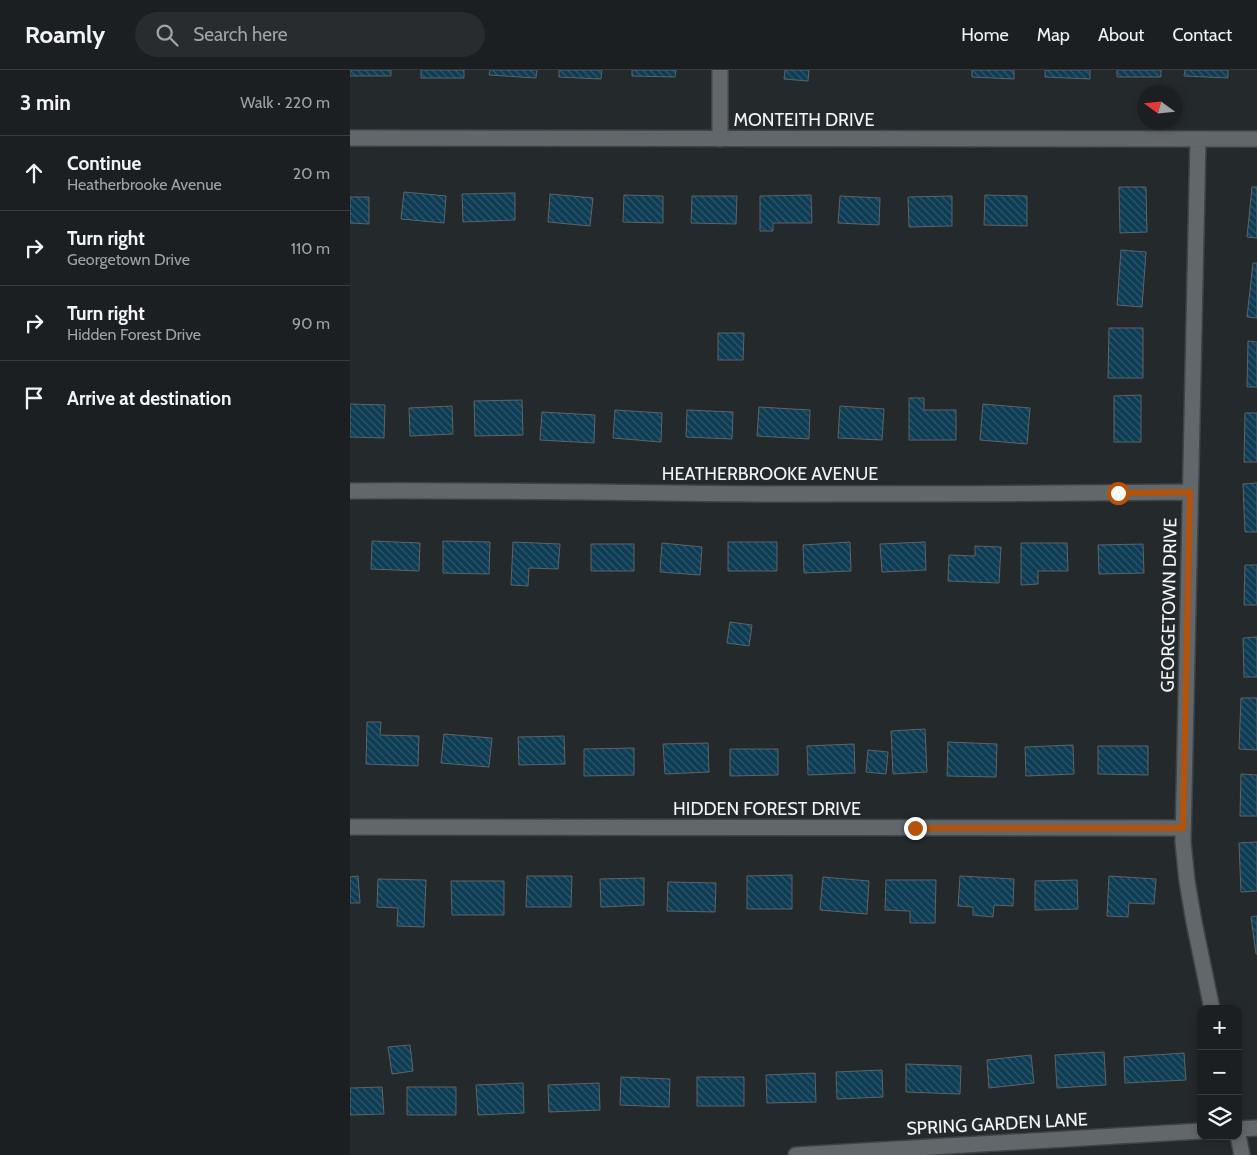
<!DOCTYPE html>
<html lang="en">
<head>
<meta charset="utf-8">
<style>
  body { margin:0; font-family:Cabin,sans-serif; background:#282c2e; color:#f1f3f6 }
  .controls { position:absolute; right:15px; bottom:15px; display:grid; overflow:hidden; border-radius:10px; box-shadow:0 2px 8px #0003 }
  .controls button { width:45px; height:45px; display:grid; place-items:center; padding:0; border:0; border-bottom:1px solid #393d3f; background:#1b1f21; color:#f1f3f6; font:25px sans-serif }
  .compass { position:absolute; left:787px; top:15px; width:45px; height:45px; border-radius:50%; background:#1b1f21; box-shadow:0 2px 8px #0003; rotate:285deg }
  .stop { position:absolute; width:15px; height:15px; margin:-11px; border:4px solid #b45309; border-radius:50%; background:#fff }
  .stop.end { background:#b45309; border-color:#fff; box-shadow:0 1px 5px #0008 }
  .list { margin:0; padding:0; list-style:none }
  h2 { display:flex; justify-content:space-between; align-items:center; height:65px; margin:0; padding:0 20px; font-size:21px }
  h2 small { font-size:16px; font-weight:400; color:#a0a2a5 }
  .list li { display:grid; grid-template-columns:32px 1fr auto; gap:15px; align-items:center; box-sizing:border-box; height:75px; padding:0 20px; border-top:1px solid #393d3f }
  .list b { display:block; font-size:19px; white-space:nowrap }
  .list p { margin:0; font-size:16px; white-space:nowrap; color:#a0a2a5 }
  .list em { font-size:16px; font-style:normal; color:#a0a2a5 }
  .icon { flex:none; width:28px; height:28px; fill:none; stroke:currentColor; stroke-width:2; stroke-linecap:round; stroke-linejoin:round }
  .map { position:relative; flex:none; width:907px; height:1085px; overflow:hidden }
  header { display:flex; align-items:center; gap:30px; box-sizing:border-box; height:70px; padding:0 25px; background:#1b1f21; border-bottom:1px solid #393d3f }
  header strong { font-size:24px }
  nav { display:flex; gap:28px; margin-inline-start:auto; font-size:18px }
  .search { width:350px; height:45px; background:#282c2e; display:flex; align-items:center; gap:12px; box-sizing:border-box; padding:0 18px; border-radius:28px; color:#a0a2a5; font-size:19px }
  main { display:flex }
  aside { flex:1; background:#1b1f21 }
  .map>svg:first-child { display:block }
  .building { fill:url(#building-back-hatch); stroke:#5e6366 }
  .lines { fill:none; stroke-linecap:round; stroke-linejoin:round }
  .minor-casing { stroke:#404446; stroke-width:18 }
  .minor { stroke:#62676b; stroke-width:15 }
  .route { stroke:#b45309; stroke-width:6 }
  .labels { text-anchor:middle; stroke-width:4; stroke-linejoin:round; paint-order:stroke }
  .street-label { font-size:18px; fill:#f2f5f7; stroke:#24292c }
</style>
</head>
<body>
<header>
<strong>Roamly</strong>
<div class="search"><svg class="icon" aria-label="search" viewBox="0 0 24 24"><circle cx="10" cy="10" r="6"/><path d="M15 15l6 6"/></svg>Search here</div>
<nav><a>Home</a><a>Map</a><a>About</a><a>Contact</a></nav>
</header>
<main>
<aside>
<h2>3 min<small>Walk · 220 m</small></h2>
<ul class="list">
<li><svg class="icon" aria-label="ahead" viewBox="0 0 24 24"><path d="M12 20V5M6 11l6-6 6 6"/></svg><div><b>Continue</b><p>Heatherbrooke Avenue</p></div><em>20 m</em></li>
<li><svg class="icon" aria-label="right" viewBox="0 0 24 24"><path d="M7 20v-9h11M14 6l5 5-5 5"/></svg><div><b>Turn right</b><p>Georgetown Drive</p></div><em>110 m</em></li>
<li><svg class="icon" aria-label="right" viewBox="0 0 24 24"><path d="M7 20v-9h11M14 6l5 5-5 5"/></svg><div><b>Turn right</b><p>Hidden Forest Drive</p></div><em>90 m</em></li>
<li><svg class="icon" aria-label="arrive" viewBox="0 0 24 24"><path d="M6 21V4h12l-3 4 3 4H6"/></svg><div><b>Arrive at destination</b></div></li>
</ul>
</aside>
<div class="map">
<svg width="907" height="1085" viewBox="0 0 907 1085">
  <defs>
    <pattern id="building-back-hatch" width="6" height="6" patternUnits="userSpaceOnUse" patternTransform="scale(1.25)"><rect width="6" height="6" fill="#0d3c54"/><path d="M-1 5l2 2M0 0l6 6M5-1l2 2" fill="none" stroke="#31596d"/></pattern>
  </defs>
  <rect width="100%" height="100%" fill="#24292c"/>
  <path class="building" d="M0,0H41V6H0Z
    M71,0H114V8H71Z
    M140,0H187L186,8L139,5Z
    M209,0H252L251,9L209,7Z
    M282,0H326L325,7L282,6Z
    M435,0H459L458,11L434,9Z
    M622,0H664V9L622,7Z
    M695,0H740V9L695,7Z
    M767,0H811V7H767Z
    M835,0H878V8L834,6Z
    M769,117H796L797,162L770,163Z
    M902,117H907V168L897,167Z
    M54,122L96,126L94,153L51,149Z
    M165,123V150L113,152L112,124Z
    M200,124L243,128L240,156L198,152Z
    M274,125L313,126V153L273,152Z
    M461,125L462,153H423V161H410V126Z
    M635,125L677,126V156L634,155Z
    M342,126H387L386,154L341,153Z
    M490,126L530,128L529,155L488,153Z
    M602,126V156L559,157L558,127Z
    M0,127H19V154L0,153Z
    M771,180L796,182L792,237L767,235Z
    M903,193H907V248L897,247Z
    M759,258H793V308H758Z
    M368,263H394L393,290H368Z
    M898,271L907,272V317H897Z
    M791,325V372H764V326Z
    M559,328H574V340H606V370H559Z
    M172,330L173,365L125,366L124,331Z
    M0,334L35,335L34,368L0,367Z
    M633,334L680,338L677,374L630,370Z
    M102,336L103,364L60,366L59,338Z
    M490,336L534,339L532,370L488,368Z
    M409,337L460,340L459,369L407,366Z
    M265,340L312,343L311,372L263,368Z
    M337,340L383,342L382,369L336,367Z
    M192,342L245,345L244,373L190,370Z
    M895,343H907V392H894Z
    M907,413V462H895L893,414Z
    M22,471L70,473L69,501L21,499Z
    M93,471L140,472L139,504L93,503Z
    M163,472L210,474L208,499L179,498L178,516L161,515Z
    M378,472H427V501H378Z
    M500,472L501,501L454,503L453,475Z
    M575,472L576,500L532,502L530,474Z
    M312,473L352,477L350,505L310,502Z
    M671,473H717L718,501H688V514L671,515Z
    M241,474H284V501H241Z
    M793,474L794,503L749,504L748,475Z
    M625,476L651,477L649,513L598,511L599,485L625,486Z
    M895,495H907V535H894Z
    M380,552L402,555L399,576L377,573Z
    M907,567V607H894L893,568Z
    M891,628H907V680L889,679Z
    M17,652H31L30,665L69,666L68,696L16,694Z
    M575,659L577,702L543,704L541,661Z
    M94,664L142,668L139,697L91,693Z
    M214,666L215,694L169,695L168,667Z
    M598,672L647,674L646,707L597,706Z
    M358,673L359,702L315,704L313,674Z
    M504,674L505,703L458,705L457,676Z
    M723,675L724,704L676,706L675,677Z
    M748,676H798V705L748,704Z
    M284,678V705L234,706V679Z
    M380,679H428V705L380,706Z
    M518,680L538,682L536,704L516,702Z
    M891,704L907,705V746H890Z
    M907,772V821L891,822L889,773Z
    M442,805V839H397V806Z
    M8,806L10,833H0V807Z
    M177,806H222L221,837H176Z
    M610,806L664,809L663,836L644,835L643,847L623,845V837L608,836Z
    M759,806L806,809L804,834L779,833L778,847L757,846Z
    M473,807L519,811L517,844L470,840Z
    M294,808V835L251,837L250,809Z
    M28,809L76,810L74,857L47,856L48,838L27,837Z
    M536,810H586L585,853H560V841L535,840Z
    M727,810L728,839L685,840V811Z
    M101,811H154V845H102Z
    M318,812L366,813L365,842L317,841Z
    M907,846V884H906L901,847Z
    M60,975L63,1001L42,1004L38,977Z
    M754,982L756,1015L707,1018L705,985Z
    M834,983L836,1010L775,1013L774,987Z
    M681,985L684,1013L639,1018L637,990Z
    M556,994L611,996L610,1024L556,1022Z
    M532,1000L533,1027L487,1029L486,1002Z
    M465,1003L466,1032L417,1033L416,1005Z
    M271,1007L320,1009L319,1037L270,1035Z
    M347,1007H394V1036H347Z
    M173,1013L174,1043L128,1045L126,1015Z
    M249,1013L250,1040L199,1042L198,1015Z
    M32,1017L34,1044L0,1045V1018Z
    M57,1017H106V1045H57Z"/>
  <g class="lines">
    <g class="minor-casing">
      <path id="minor" d="M0,68L907,69
        M370,69V0
        M848,69L833,772L837,811L844,852L862,939
        M0,421C138,420 276,423 413,424C555,424 698,424 840,422
        M0,757L833,758
        M888,1059L907,1058
        M888,1065L892,1085
        M446,1085L851,1061"/>
    </g>
    <use href="#minor" class="minor"/>
  </g>
  <g class="lines">
    <path class="route" d="M565,758H833L840,422L768,423"/>
  </g>
  <g class="labels">
    <g class="street-label">
      <text x="454" y="56">MONTEITH DRIVE</text>
      <text x="420" y="410">HEATHERBROOKE AVENUE</text>
      <text transform="translate(819 535) rotate(-89)" y="6">GEORGETOWN DRIVE</text>
      <text x="417" y="745">HIDDEN FOREST DRIVE</text>
      <text transform="translate(647 1054) rotate(-3)" y="6">SPRING GARDEN LANE</text>
    </g>
  </g>
</svg>
<div class="controls">
<button>+</button>
<button>−</button>
<button><svg class="icon" aria-label="layers" viewBox="0 0 24 24"><path d="M12 4l9 5-9 5-9-5zM3 14l9 5 9-5"/></svg></button>
</div>
<svg class="compass" viewBox="-18 -18 36 36"><path d="M0-13l5 13h-10z" fill="#e53935"/><path d="M0 13l5-13h-10z" fill="#a0a2a5"/></svg>
<div class="stop" style="left:768px;top:423px"></div>
<div class="stop end" style="left:565px;top:758px"></div>
</div>
</main>
</body>
</html>
